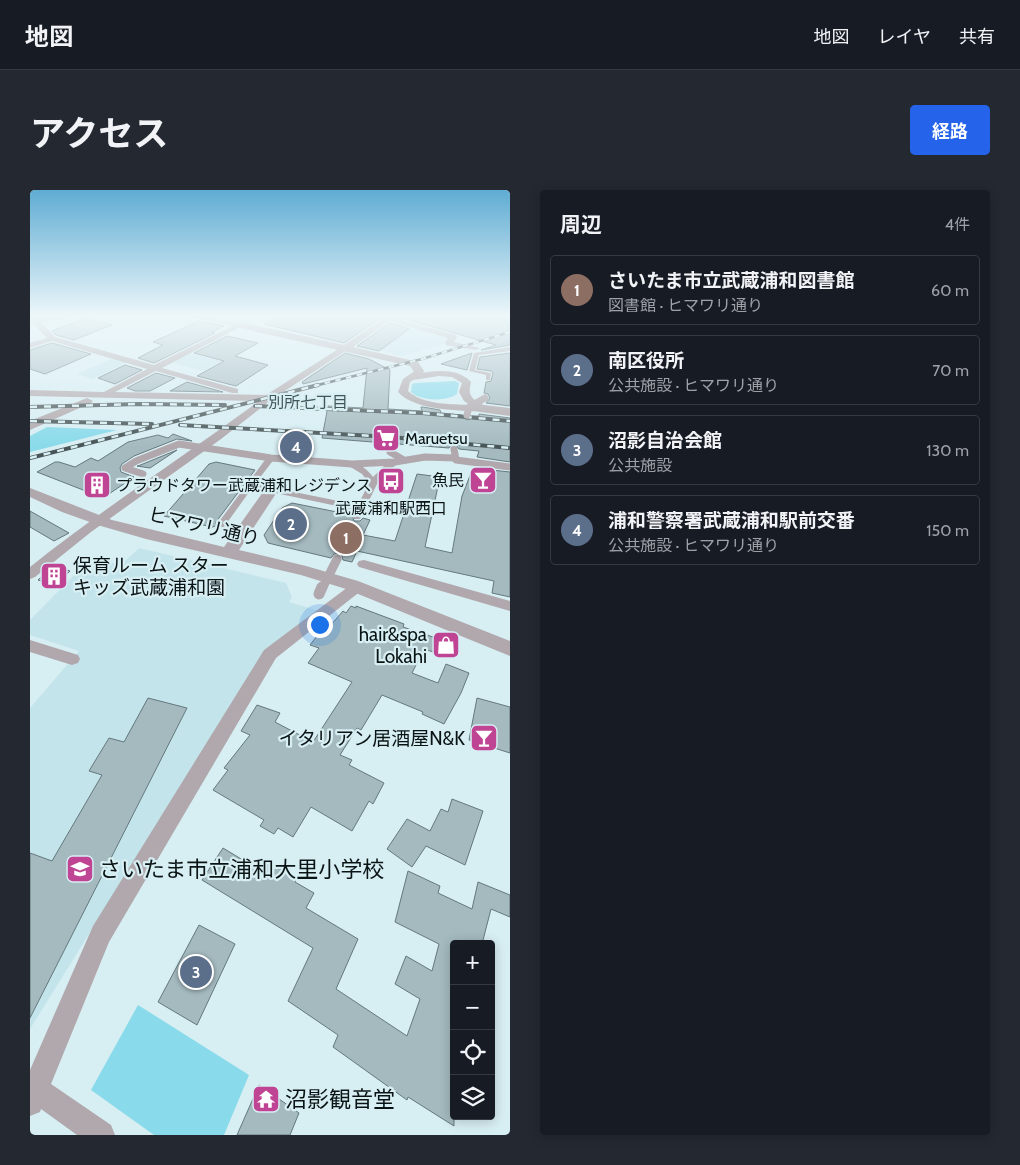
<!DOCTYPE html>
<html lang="ja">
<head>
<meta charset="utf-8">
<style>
  body { margin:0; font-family:Cabin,"Noto Sans JP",sans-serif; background:#242831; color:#f1f3f6 }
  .controls { position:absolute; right:15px; bottom:15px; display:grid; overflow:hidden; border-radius:5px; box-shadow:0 2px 12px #0003 }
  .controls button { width:45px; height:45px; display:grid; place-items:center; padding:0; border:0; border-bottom:1px solid #363941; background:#171b24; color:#f1f3f6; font:25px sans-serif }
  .you { position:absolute; left:289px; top:434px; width:18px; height:18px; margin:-12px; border:4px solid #fff; border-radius:50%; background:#1a73e8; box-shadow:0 0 0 8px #1a73e833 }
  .badge { display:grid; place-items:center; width:32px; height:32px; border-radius:50%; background:#2563eb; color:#fff; font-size:16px; font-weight:700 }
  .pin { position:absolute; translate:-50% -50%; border:2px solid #fff; box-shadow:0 1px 5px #0006 }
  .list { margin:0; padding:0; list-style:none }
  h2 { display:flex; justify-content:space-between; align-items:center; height:65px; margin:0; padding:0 20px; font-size:21px }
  h2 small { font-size:16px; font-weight:400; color:#9ea1a6 }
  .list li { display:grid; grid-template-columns:32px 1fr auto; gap:15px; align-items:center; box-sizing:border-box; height:70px; margin:0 10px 10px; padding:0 10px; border:1px solid #363941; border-radius:5px }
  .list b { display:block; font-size:19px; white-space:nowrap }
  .list p { margin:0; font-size:16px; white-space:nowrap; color:#9ea1a6 }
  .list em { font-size:16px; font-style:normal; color:#9ea1a6 }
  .icon { flex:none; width:28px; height:28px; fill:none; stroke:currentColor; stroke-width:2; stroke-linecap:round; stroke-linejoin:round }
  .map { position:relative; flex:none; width:480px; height:945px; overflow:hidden; border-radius:5px }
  header { display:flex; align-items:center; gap:30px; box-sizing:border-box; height:70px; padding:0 25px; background:#171b24; border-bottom:1px solid #363941 }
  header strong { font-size:24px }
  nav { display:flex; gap:28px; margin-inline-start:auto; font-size:18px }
  .intro { display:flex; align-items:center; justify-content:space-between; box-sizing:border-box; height:120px; padding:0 30px }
  h1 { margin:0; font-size:35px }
  .button { padding:12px 22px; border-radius:5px; background:#2563eb; color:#fff; font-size:18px; font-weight:700 }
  main { display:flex; gap:30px; padding:0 30px }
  aside { flex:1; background:#171b24; border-radius:5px; box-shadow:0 2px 12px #0003 }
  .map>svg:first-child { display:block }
  .built { fill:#c4e4eb }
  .green { fill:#89daea }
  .building { fill:#a4babf; stroke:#64787d }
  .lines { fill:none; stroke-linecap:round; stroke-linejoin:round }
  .pedestrian { fill:#b0a8ac; fill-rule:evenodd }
  .minor { fill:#b0a8ac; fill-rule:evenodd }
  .tertiary { fill:#b0a8ac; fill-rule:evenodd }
  .rail-far1-casing { stroke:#485557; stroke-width:2.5 }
  .rail-casing { stroke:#485557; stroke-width:4 }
  .rail-far1 { stroke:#d7eef3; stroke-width:2; stroke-dasharray:5.5; stroke-linecap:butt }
  .rail { stroke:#d7eef3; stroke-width:2.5; stroke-dasharray:7; stroke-linecap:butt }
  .pedestrian-bridge-far2 { stroke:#b0a8ac; stroke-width:7 }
  .pedestrian-bridge-far1 { stroke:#b0a8ac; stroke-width:9 }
  .pedestrian-bridge { stroke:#b0a8ac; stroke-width:11 }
  .labels { text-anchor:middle; stroke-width:4.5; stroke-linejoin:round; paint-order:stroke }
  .far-neighbourhood-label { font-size:16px; fill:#42565a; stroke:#d7eef3 }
  .far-poi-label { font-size:16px; fill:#0b1415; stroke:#d7eef3; text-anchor:start }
  .street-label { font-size:19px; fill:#0b1415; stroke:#d7eef3 }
  .poi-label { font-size:19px; fill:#0b1415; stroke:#d7eef3; text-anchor:end }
  .near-poi-label { font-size:22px; fill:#0b1415; stroke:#d7eef3; text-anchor:start }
</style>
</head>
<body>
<header>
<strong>地図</strong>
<nav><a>地図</a><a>レイヤ</a><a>共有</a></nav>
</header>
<div class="intro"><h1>アクセス</h1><a class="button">経路</a></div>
<main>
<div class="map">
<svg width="480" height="945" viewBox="0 0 480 945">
  <rect width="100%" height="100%" fill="#d7eef3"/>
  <path class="built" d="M365,131L419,147L412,155L372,166L329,155Z
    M159,163L191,171L172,181L141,172Z
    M83,168L98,172L63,189L47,184Z
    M109,358L256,393L262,407L259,412L289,421L235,460L0,839V518L49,461L0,445V430L62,367L91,375Z"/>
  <path class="green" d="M425,191L429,193L427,204C416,212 390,211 381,202L382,194L385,193Z
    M17,237H18L87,240L0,262V246Z
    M108,815L219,885L194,945H124L61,900Z"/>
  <path class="building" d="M251,125H355L314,153L234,134Z
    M370,125H397L392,129L480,125V155L451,160L466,155L368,127Z
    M56,128L82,135L44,150L26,145L22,141Z
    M169,131L194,136L182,142L185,143L124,173L108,168L133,155L123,152Z
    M360,133L379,139L349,161L327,156Z
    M197,146L228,153L205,166L238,175L206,196L167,186L194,171L164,163Z
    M22,153L61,164L15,184L0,179V160Z
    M315,163L339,169L360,180L358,219L392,221L391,217H393L410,220L411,223L432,225L436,230L440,229L442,226H449V224L480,228V272L447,267L449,261L429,259L425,254L421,255L419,258L292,248L298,216L333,218L337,178L273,194L272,192Z
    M442,163L437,180L411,174L439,164Z
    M480,163V216L456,213L460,208L458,204L454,203L456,192L461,191L463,183L461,181L447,179L450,167Z
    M95,175L112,180L85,194L68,188Z
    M126,183L145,188L120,201H105L97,198Z
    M157,192L193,202L140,201Z
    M143,244L162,251L147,249L104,266L92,274L90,278L91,282L104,287L76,306L71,307L7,282L25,272H29L45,277L61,268L68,271L98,252L128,245L138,248Z
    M147,260L120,278L107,276H108Z
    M186,272L225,280L186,332V336L182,337L134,326L179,274Z
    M443,278L480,282V407L462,403L464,391L327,361L322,372L313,370L312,366L309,363L304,364L301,368L238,353L234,345L252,318L262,313L322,325L324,331H330L333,328L340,330L333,345L365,351L387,284L410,287L395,357L422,363L432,306Z
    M0,321L39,343L24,351L0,337Z
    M23,376L40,381L26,395L8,390Z
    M321,416L326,418V416L374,434L373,437L424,454L419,467L394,459L382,483L408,493L416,474L439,483L431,503L414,534L392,524L393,522L352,505L331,540L327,538L310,565L322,570L319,575L354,593L343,614L339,611L322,641L281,617L263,647L248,638L244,644L230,636L234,630L183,600L198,580L194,578L220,545L211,541L227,515L250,523L245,532L283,552L322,492L278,473L289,458L280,455L296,434L300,436L313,421L316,423Z
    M118,508L157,518L0,828V663L22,671L72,585L59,581L79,548L94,552Z
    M447,508L480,517V563L439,550Z
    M422,609L453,621L435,675L396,656L382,677L357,659L377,629L400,641L411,619L418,622Z
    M193,658L231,681L237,671L266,689L265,692L284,703L276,718L328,749L306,799L377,846L390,809L365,794L376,766L402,781L409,754L365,732L378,681L410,696L408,703L442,719L448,692L480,705V727L461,719L452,754H424V936L378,907L377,910L303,857L308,845L258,811L283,758L172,690Z
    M169,735L205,754L167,835L128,812Z
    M229,895L269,923L260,945H207Z"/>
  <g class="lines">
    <path class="pedestrian" d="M480,157V161L449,165L445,180L461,183L460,190H456V185L439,181L444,163Z
      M238,266L245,268L225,294L328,315L339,293L332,284L319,276V272C329,272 338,280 343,287L355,275L362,270L369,272L349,290L330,329H324L323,327L326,320L222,298L194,337H188V333Z"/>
    <path class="minor" d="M158,125H170L214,135L132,178L208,199V203H202L126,181L85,202L236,205L313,156L320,158L241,210L191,249L61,342L5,387L0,389V377C74,318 153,267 229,211L0,206V200L74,202L117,179L22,151L0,158V153L17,148L0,130L7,128L25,147L124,175L203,136L161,127Z
      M356,126L426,145L427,147L424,152L450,158L446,160L416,155L415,153L418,148L356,130Z
      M389,178L392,179V183C409,180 429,179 441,192C436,211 447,209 459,219L454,222C430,220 385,221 368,202L373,189ZM409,186L422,187L432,193L429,202L434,211L440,215C421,214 393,215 378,201L380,192L383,190Z
      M334,370L480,411V421L329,377L327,374L329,371Z
      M327,392L332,394L334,397L332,400L246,468L79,752L21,894L81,935L85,945H47L11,919L10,922L0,926V880L63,736L234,460L322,394Z
      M0,450L48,465L50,469L48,473L42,475L0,462Z"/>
    <path class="tertiary" d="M23,125H42L38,128L0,134V128Z
      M359,125H368L323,157L388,172L394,181L393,183H385L380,176L210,138L205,135L210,132L314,155Z
      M57,208L63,211L61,213L0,240V231Z
      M454,215L480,218V226L450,222L448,219L450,216Z
      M0,298L82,330L194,357L233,302H243L245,305L209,360L276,376L328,391L480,451V466L316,399L271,385L116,349L71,336L32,322L0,307Z"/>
    <g class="rail-far1-casing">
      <path id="rail-far1" d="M284,196L392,169L480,142"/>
    </g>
    <g class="rail-casing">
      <path id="rail" d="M225,216L392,223L480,231
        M0,217L108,214L195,215
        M0,231L122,234
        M150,235L361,247L480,258
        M0,268L288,195"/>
    </g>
    <use href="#rail-far1" class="rail-far1"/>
    <use href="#rail" class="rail"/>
    <path class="pedestrian-bridge-far2" d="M437,225L439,217L455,208
      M424,259L426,270L480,277
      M360,262L374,270
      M113,284L95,278L106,271L149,254L241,268L322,274L365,272L395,267L425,268"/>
    <path class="pedestrian-bridge-far1" d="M292,399L307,369"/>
    <path class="pedestrian-bridge" d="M289,404L292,397"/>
  </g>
  <linearGradient id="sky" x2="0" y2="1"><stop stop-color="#5facd3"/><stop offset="0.49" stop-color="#edf7fa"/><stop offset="1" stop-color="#edf7fa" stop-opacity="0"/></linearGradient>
  <rect width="480" height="257" fill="url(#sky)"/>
  <defs>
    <g id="supermarket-square" transform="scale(1.4375)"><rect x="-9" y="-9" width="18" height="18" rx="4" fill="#c04494" stroke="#d7eef3"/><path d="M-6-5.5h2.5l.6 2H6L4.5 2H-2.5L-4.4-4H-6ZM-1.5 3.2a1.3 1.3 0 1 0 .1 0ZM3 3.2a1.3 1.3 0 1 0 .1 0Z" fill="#fff"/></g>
    <g id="bar-square" transform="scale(1.4375)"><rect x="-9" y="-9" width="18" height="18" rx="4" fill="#c04494" stroke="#d7eef3"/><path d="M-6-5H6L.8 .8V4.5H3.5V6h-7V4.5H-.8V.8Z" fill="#fff"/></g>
    <g id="bus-square" transform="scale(1.4375)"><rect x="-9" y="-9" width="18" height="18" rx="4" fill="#c04494" stroke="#d7eef3"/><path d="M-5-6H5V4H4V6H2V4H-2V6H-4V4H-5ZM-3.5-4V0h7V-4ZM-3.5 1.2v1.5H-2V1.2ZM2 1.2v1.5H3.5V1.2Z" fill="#fff"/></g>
    <g id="building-square" transform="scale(1.4375)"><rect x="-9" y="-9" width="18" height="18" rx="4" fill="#c04494" stroke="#d7eef3"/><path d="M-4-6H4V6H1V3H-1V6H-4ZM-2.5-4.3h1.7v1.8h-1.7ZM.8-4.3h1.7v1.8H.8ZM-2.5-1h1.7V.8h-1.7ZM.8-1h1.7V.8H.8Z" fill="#fff"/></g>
    <g id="shop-square" transform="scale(1.4375)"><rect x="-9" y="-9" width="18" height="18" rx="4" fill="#c04494" stroke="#d7eef3"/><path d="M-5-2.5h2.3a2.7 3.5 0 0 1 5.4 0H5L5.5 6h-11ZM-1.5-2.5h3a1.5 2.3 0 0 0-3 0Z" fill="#fff"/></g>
    <g id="school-square" transform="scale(1.4375)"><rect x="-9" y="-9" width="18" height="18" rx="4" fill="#c04494" stroke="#d7eef3"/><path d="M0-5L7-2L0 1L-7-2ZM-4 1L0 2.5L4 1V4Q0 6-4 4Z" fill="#fff"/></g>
    <g id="temple-square" transform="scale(1.4375)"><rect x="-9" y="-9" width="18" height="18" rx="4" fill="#c04494" stroke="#d7eef3"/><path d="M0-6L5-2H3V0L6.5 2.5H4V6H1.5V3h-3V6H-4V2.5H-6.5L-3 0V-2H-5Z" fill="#fff"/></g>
  </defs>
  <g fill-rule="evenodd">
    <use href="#supermarket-square" x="356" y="248"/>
    <use href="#bar-square" x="453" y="290"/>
    <use href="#bus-square" x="361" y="291"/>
    <use href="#building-square" x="67" y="295"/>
    <use href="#building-square" x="24" y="386"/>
    <use href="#shop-square" x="416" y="455"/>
    <use href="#bar-square" x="454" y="548"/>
    <use href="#school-square" x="50" y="679"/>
    <use href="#temple-square" x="236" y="909"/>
  </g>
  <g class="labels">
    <g class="far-neighbourhood-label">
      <text x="278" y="218">別所七丁目</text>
    </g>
    <g class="far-poi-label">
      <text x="375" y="254">Maruetsu</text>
      <text x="434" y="296" text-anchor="end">魚民</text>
      <text x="86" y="301">プラウドタワー武蔵浦和レジデンス</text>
      <text x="361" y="324" text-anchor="middle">武蔵浦和駅西口</text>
    </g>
    <g class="street-label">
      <text transform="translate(174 336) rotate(13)" y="7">ヒマワリ通り</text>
    </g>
    <g class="poi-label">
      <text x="43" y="382" text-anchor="start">保育ルーム スター<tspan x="43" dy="22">キッズ武蔵浦和園</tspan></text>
      <text x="397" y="451">hair&amp;spa<tspan x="397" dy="22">Lokahi</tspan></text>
      <text x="435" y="555">イタリアン居酒屋N&amp;K</text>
    </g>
    <g class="near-poi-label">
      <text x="69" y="687">さいたま市立浦和大里小学校</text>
      <text x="255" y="917">沼影観音堂</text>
    </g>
  </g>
</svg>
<div class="controls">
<button>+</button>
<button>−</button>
<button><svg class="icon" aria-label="locate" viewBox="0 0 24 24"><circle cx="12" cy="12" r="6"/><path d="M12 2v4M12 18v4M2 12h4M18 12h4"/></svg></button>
<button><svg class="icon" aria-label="layers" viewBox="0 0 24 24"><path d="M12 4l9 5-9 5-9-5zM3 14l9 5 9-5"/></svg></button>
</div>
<div class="you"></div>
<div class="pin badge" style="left:316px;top:348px;background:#8d6e63">1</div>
<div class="pin badge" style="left:261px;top:334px;background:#5c6f8a">2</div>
<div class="pin badge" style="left:166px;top:782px;background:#5c6f8a">3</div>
<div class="pin badge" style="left:266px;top:257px;background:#5c6f8a">4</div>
</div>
<aside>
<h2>周辺<small>4件</small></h2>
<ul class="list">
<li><span class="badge" style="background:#8d6e63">1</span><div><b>さいたま市立武蔵浦和図書館</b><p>図書館 · ヒマワリ通り</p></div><em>60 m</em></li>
<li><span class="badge" style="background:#5c6f8a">2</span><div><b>南区役所</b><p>公共施設 · ヒマワリ通り</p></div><em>70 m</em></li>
<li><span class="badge" style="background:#5c6f8a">3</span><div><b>沼影自治会館</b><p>公共施設</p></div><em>130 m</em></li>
<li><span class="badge" style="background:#5c6f8a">4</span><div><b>浦和警察署武蔵浦和駅前交番</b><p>公共施設 · ヒマワリ通り</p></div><em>150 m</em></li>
</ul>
</aside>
</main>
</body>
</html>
